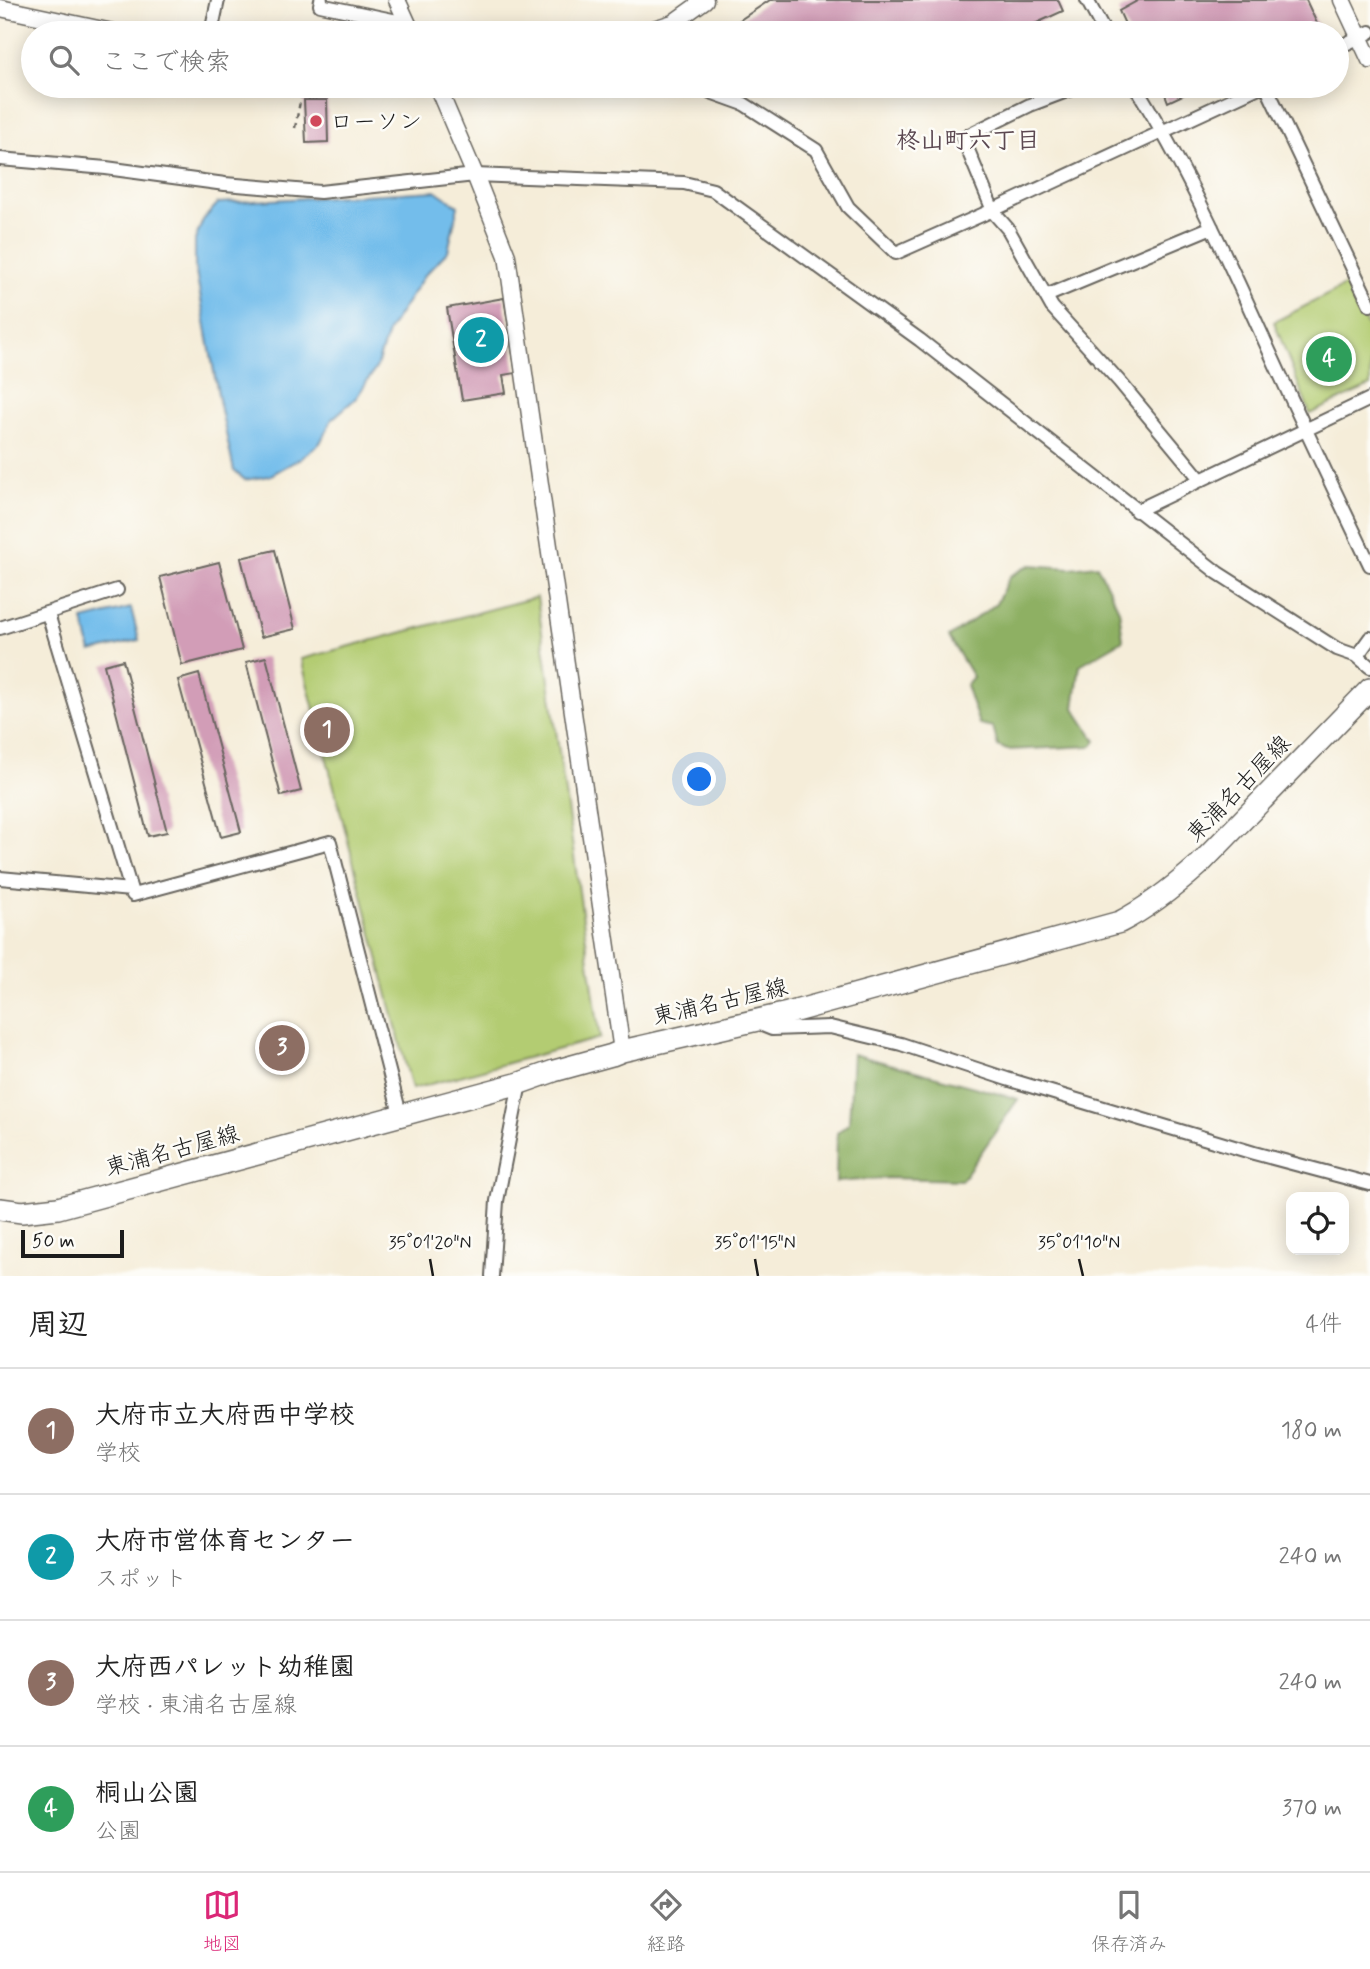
<!DOCTYPE html>
<html lang="ja">
<head>
<meta charset="utf-8">
<style>
  body { margin:0; font-family:Mynerve,"Klee One",sans-serif; background:#f2f2f2; color:#222 }
  .controls { position:absolute; right:21px; bottom:21px; display:grid; overflow:hidden; border-radius:14px; box-shadow:0 4px 18px #0003 }
  .controls button { width:63px; height:63px; display:grid; place-items:center; padding:0; border:0; border-bottom:2px solid #e0e0e0; background:#fff; color:#222; font:35px sans-serif }
  .scale { position:absolute; left:21px; bottom:18px; width:103px; box-sizing:border-box; padding-left:7px; border:4px solid #1c1c1c; border-top:0; font-size:19px; line-height:24px; white-space:nowrap; color:#1c1c1c; -webkit-text-stroke:5px #fdfcf7; paint-order:stroke }
  .you { position:absolute; left:700px; top:780px; width:24px; height:24px; margin:-18px; border:5px solid #fff; border-radius:50%; background:#1a73e8; box-shadow:0 0 0 10px #1a73e833 }
  .badge { display:grid; place-items:center; width:46px; height:46px; border-radius:50%; background:#db2777; color:#fff; font-size:23px; font-weight:700 }
  .pin { position:absolute; translate:-50% -50%; border:4px solid #fff; box-shadow:0 2px 7px #0006 }
  .list { margin:0; padding:0; list-style:none }
  h2 { display:flex; justify-content:space-between; align-items:center; height:91px; margin:0; padding:0 28px; font-size:30px }
  h2 small { font-size:23px; font-weight:400; color:#767676 }
  .list li { display:grid; grid-template-columns:46px 1fr auto; gap:21px; align-items:center; box-sizing:border-box; height:126px; padding:0 28px; border-top:2px solid #e0e0e0 }
  .list b { display:block; font-size:26px; white-space:nowrap }
  .list p { margin:0; font-size:23px; white-space:nowrap; color:#767676 }
  .list em { font-size:23px; font-style:normal; color:#767676 }
  .icon { flex:none; width:38px; height:38px; fill:none; stroke:currentColor; stroke-width:2; stroke-linecap:round; stroke-linejoin:round }
  .map { position:relative; flex:none; width:1370px; height:1276px; overflow:hidden }
  .search { position:absolute; background:#fff; box-shadow:0 4px 18px #0003; left:21px; right:21px; top:21px; height:77px; display:flex; align-items:center; gap:18px; box-sizing:border-box; padding:0 24px; border-radius:38px; color:#767676; font-size:26px }
  .sheet { height:595px; background:#fff }
  nav { display:flex; justify-content:space-around; align-items:center; box-sizing:border-box; height:98px; border-top:2px solid #e0e0e0; background:#fff; font-size:19px; color:#767676 }
  nav a { display:grid; justify-items:center; gap:4px }
  nav .on { color:#db2777 }
  .map>svg:first-child { display:block }
  .green { fill:#b3cc72; stroke:#687447; stroke-width:2 }
  .forest { fill:#8eb064; stroke:#556640; stroke-width:2 }
  .water { fill:#73bdeb; stroke:#486c84; stroke-width:2 }
  .building { fill:#d29db7 }
  .lines { fill:none; stroke-linecap:round; stroke-linejoin:round }
  .minor-casing { stroke:#68655e; stroke-width:16 }
  .tertiary-casing { stroke:#68655e; stroke-width:19 }
  .primary-casing { stroke:#68655e; stroke-width:24 }
  .path { stroke:#68655e; stroke-width:2.5; stroke-dasharray:5 5; stroke-linecap:butt }
  .minor { stroke:#fff; stroke-width:12 }
  .tertiary { stroke:#fff; stroke-width:16 }
  .primary { stroke:#fff; stroke-width:21 }
  .ticks { fill:none; stroke:#1c1c1c; stroke-width:2.5 }
  .poi-dot { fill:#d1495b; stroke:#fdfcf7; stroke-width:2.5 }
  .labels { text-anchor:middle; stroke-width:5; stroke-linejoin:round; paint-order:stroke }
  .poi-label { font-size:23px; fill:#1c1c1c; stroke:#fdfcf7; text-anchor:start }
  .street-label { font-size:23px; fill:#1c1c1c; stroke:#fdfcf7 }
  .neighbourhood-label { font-size:24px; font-weight:bold; fill:#5c4952; stroke:#fdfcf7 }
  .ticks-label { font-size:18px; text-anchor:middle; fill:#1c1c1c; stroke:#fdfcf7; stroke-width:5; stroke-linejoin:round; paint-order:stroke }
</style>
</head>
<body>
<div class="map">
<svg width="1370" height="1276" viewBox="0 0 1370 1276">
  <rect width="100%" height="100%" fill="#fdfcf7"/>
  <filter id="ink" filterUnits="userSpaceOnUse"><feTurbulence type="fractalNoise" baseFrequency=".0143" numOctaves="2"/><feDisplacementMap in="SourceGraphic" scale="14" xChannelSelector="R" yChannelSelector="G"/><feConvolveMatrix kernelMatrix="1 2 1 2 8 2 1 2 1" color-interpolation-filters="sRGB"/></filter>
  <filter id="wash" filterUnits="userSpaceOnUse"><feTurbulence type="fractalNoise" baseFrequency=".00686" numOctaves="4" result="noise"/><feDisplacementMap in="SourceGraphic" scale="28" xChannelSelector="R" yChannelSelector="G"/><feGaussianBlur stdDeviation="1.57" result="paint"/><feColorMatrix in="noise" values="0 0 0 0 0 0 0 0 0 0 0 0 0 0 0 0 0 1.4 0 .05"/><feComposite in="paint" operator="in"/></filter>
  <g filter="url(#wash)">
    <rect width="100%" height="100%" fill="#f5edd9"/>
    <path class="green" d="M1348,284L1370,332V386L1310,414L1274,322Z
      M537,597L600,1038L412,1089L301,659Z"/>
    <path class="forest" d="M1030,565L1070,568L1097,565L1119,610L1123,640L1080,665L1074,708L1096,741L1092,746L1007,750L998,746L993,727L979,724L966,685L973,677L949,637L996,604L1010,576Z
      M853,1054L1018,1099L962,1180L887,1178L836,1182L837,1133L849,1123Z"/>
    <path class="water" d="M436,191L458,206L448,251L424,276L389,330L376,368L356,398L332,419L320,443L301,458L269,476L245,480L234,471L220,405L195,267V240L203,220L218,203Z
      M131,608L139,640L91,652L83,620Z"/>
    <g id="blocks">
      <path class="building" d="M770,0H1058L1063,11L1015,33H740L734,24Z
        M1136,0H1306L1320,30L1313,33H1129L1119,11L1137,1Z
        M1162,86H1202L1168,102Z
        M304,100H327L328,142L306,143Z
        M504,298L516,373L503,375L506,393L462,400L447,308Z
        M275,550L295,629L261,637L241,558Z
        M219,562L242,650L182,665L160,577Z
        M266,657L301,791L281,796L246,662Z
        M123,660L167,832L148,836L104,665Z
        M199,674L241,832L221,837L178,680Z"/>
    </g>
  </g>
  <g filter="url(#ink)">
    <use href="#blocks" fill-opacity="0" stroke="#68655e" stroke-width="2"/>
    <g class="lines">
      <g class="minor-casing">
        <path id="minor" d="M321,0L320,5L407,23
          M1087,0L1105,33
          M211,33L218,0
          M1337,48L1370,32
          M703,86L705,90L744,104L816,150L848,207L896,253L993,210L1261,86
          M1080,86L1030,105L963,138L994,213L1008,229L1052,307L1119,381L1201,480
          M1135,86C1189,172 1230,265 1272,357C1304,427 1337,496 1370,565
          M1266,86L1370,305
          M0,159L106,168L225,184L320,192L475,175L684,183L713,190L920,340L1218,573L1337,649L1357,656L1370,667
          M1046,296L1212,227
          M1136,511L1370,399
          M48,614L131,890
          M0,628L117,590
          M1357,656L1370,638
          M0,878L131,890L133,895L330,842L400,1114
          M757,1023L772,1029L830,1027L901,1044L1007,1079L1254,1153L1370,1184
          M492,1276L497,1201L520,1083"/>
      </g>
      <g class="tertiary-casing">
        <path id="tertiary" d="M397,0L412,33
          M1342,0L1370,60
          M0,8L117,33
          M641,33L673,23L705,0
          M437,86L475,175L507,256L622,1051"/>
      </g>
      <g class="primary-casing">
        <path id="primary" d="M0,1209L22,1212L58,1208L520,1083L554,1071L612,1055L622,1051L788,1013L1120,922C1149,907 1174,887 1199,865L1370,689"/>
      </g>
      <path class="path" d="M314,33L317,18
        M295,128L303,86"/>
      <use href="#minor" class="minor"/>
      <use href="#tertiary" class="tertiary"/>
      <use href="#primary" class="primary"/>
    </g>
  </g>
  <path class="ticks" d="M430,1259L433,1276M755,1259L758,1276M1079,1259L1083,1276"/>
  <circle class="poi-dot" cx="316" cy="121" r="7"/>
  <g class="labels">
    <g class="poi-label">
      <text x="330" y="129">ローソン</text>
    </g>
    <g class="street-label">
      <text transform="translate(1238 788) rotate(-46)" y="8">東浦名古屋線</text>
      <text transform="translate(720 1001) rotate(-13)" y="8">東浦名古屋線</text>
      <text transform="translate(172 1150) rotate(-15)" y="8">東浦名古屋線</text>
    </g>
    <g class="neighbourhood-label">
      <text x="968" y="148">柊山町六丁目</text>
    </g>
  </g>
  <g class="ticks-label">
    <text x="430" y="1248">35°01'20"N</text>
    <text x="755" y="1248">35°01'15"N</text>
    <text x="1079" y="1248">35°01'10"N</text>
  </g>
</svg>
<div class="controls">
<button><svg class="icon" aria-label="locate" viewBox="0 0 24 24"><circle cx="12" cy="12" r="6"/><path d="M12 2v4M12 18v4M2 12h4M18 12h4"/></svg></button>
</div>
<div class="scale">50 m</div>
<div class="you"></div>
<div class="pin badge" style="left:327px;top:730px;background:#8d6e63">1</div>
<div class="pin badge" style="left:481px;top:340px;background:#0f9aa8">2</div>
<div class="pin badge" style="left:282px;top:1048px;background:#8d6e63">3</div>
<div class="pin badge" style="left:1329px;top:359px;background:#2e9e5b">4</div>
<div class="search"><svg class="icon" aria-label="search" viewBox="0 0 24 24"><circle cx="10" cy="10" r="6"/><path d="M15 15l6 6"/></svg>ここで検索</div>
</div>
<section class="sheet">
<h2>周辺<small>4件</small></h2>
<ul class="list">
<li><span class="badge" style="background:#8d6e63">1</span><div><b>大府市立大府西中学校</b><p>学校</p></div><em>180 m</em></li>
<li><span class="badge" style="background:#0f9aa8">2</span><div><b>大府市営体育センター</b><p>スポット</p></div><em>240 m</em></li>
<li><span class="badge" style="background:#8d6e63">3</span><div><b>大府西パレット幼稚園</b><p>学校 · 東浦名古屋線</p></div><em>240 m</em></li>
<li><span class="badge" style="background:#2e9e5b">4</span><div><b>桐山公園</b><p>公園</p></div><em>370 m</em></li>
</ul>
</section>
<nav>
<a class="on"><svg class="icon" aria-label="map" viewBox="0 0 24 24"><path d="M3 6l6-2 6 2 6-2v14l-6 2-6-2-6 2zM9 4v14M15 6v14"/></svg>地図</a>
<a><svg class="icon" aria-label="directions" viewBox="0 0 24 24"><path d="M12 3l9 9-9 9-9-9zM9 14v-3h6M13 9l2 2-2 2"/></svg>経路</a>
<a><svg class="icon" aria-label="saved" viewBox="0 0 24 24"><path d="M7 4h10v16l-5-4-5 4z"/></svg>保存済み</a>
</nav>
</body>
</html>
